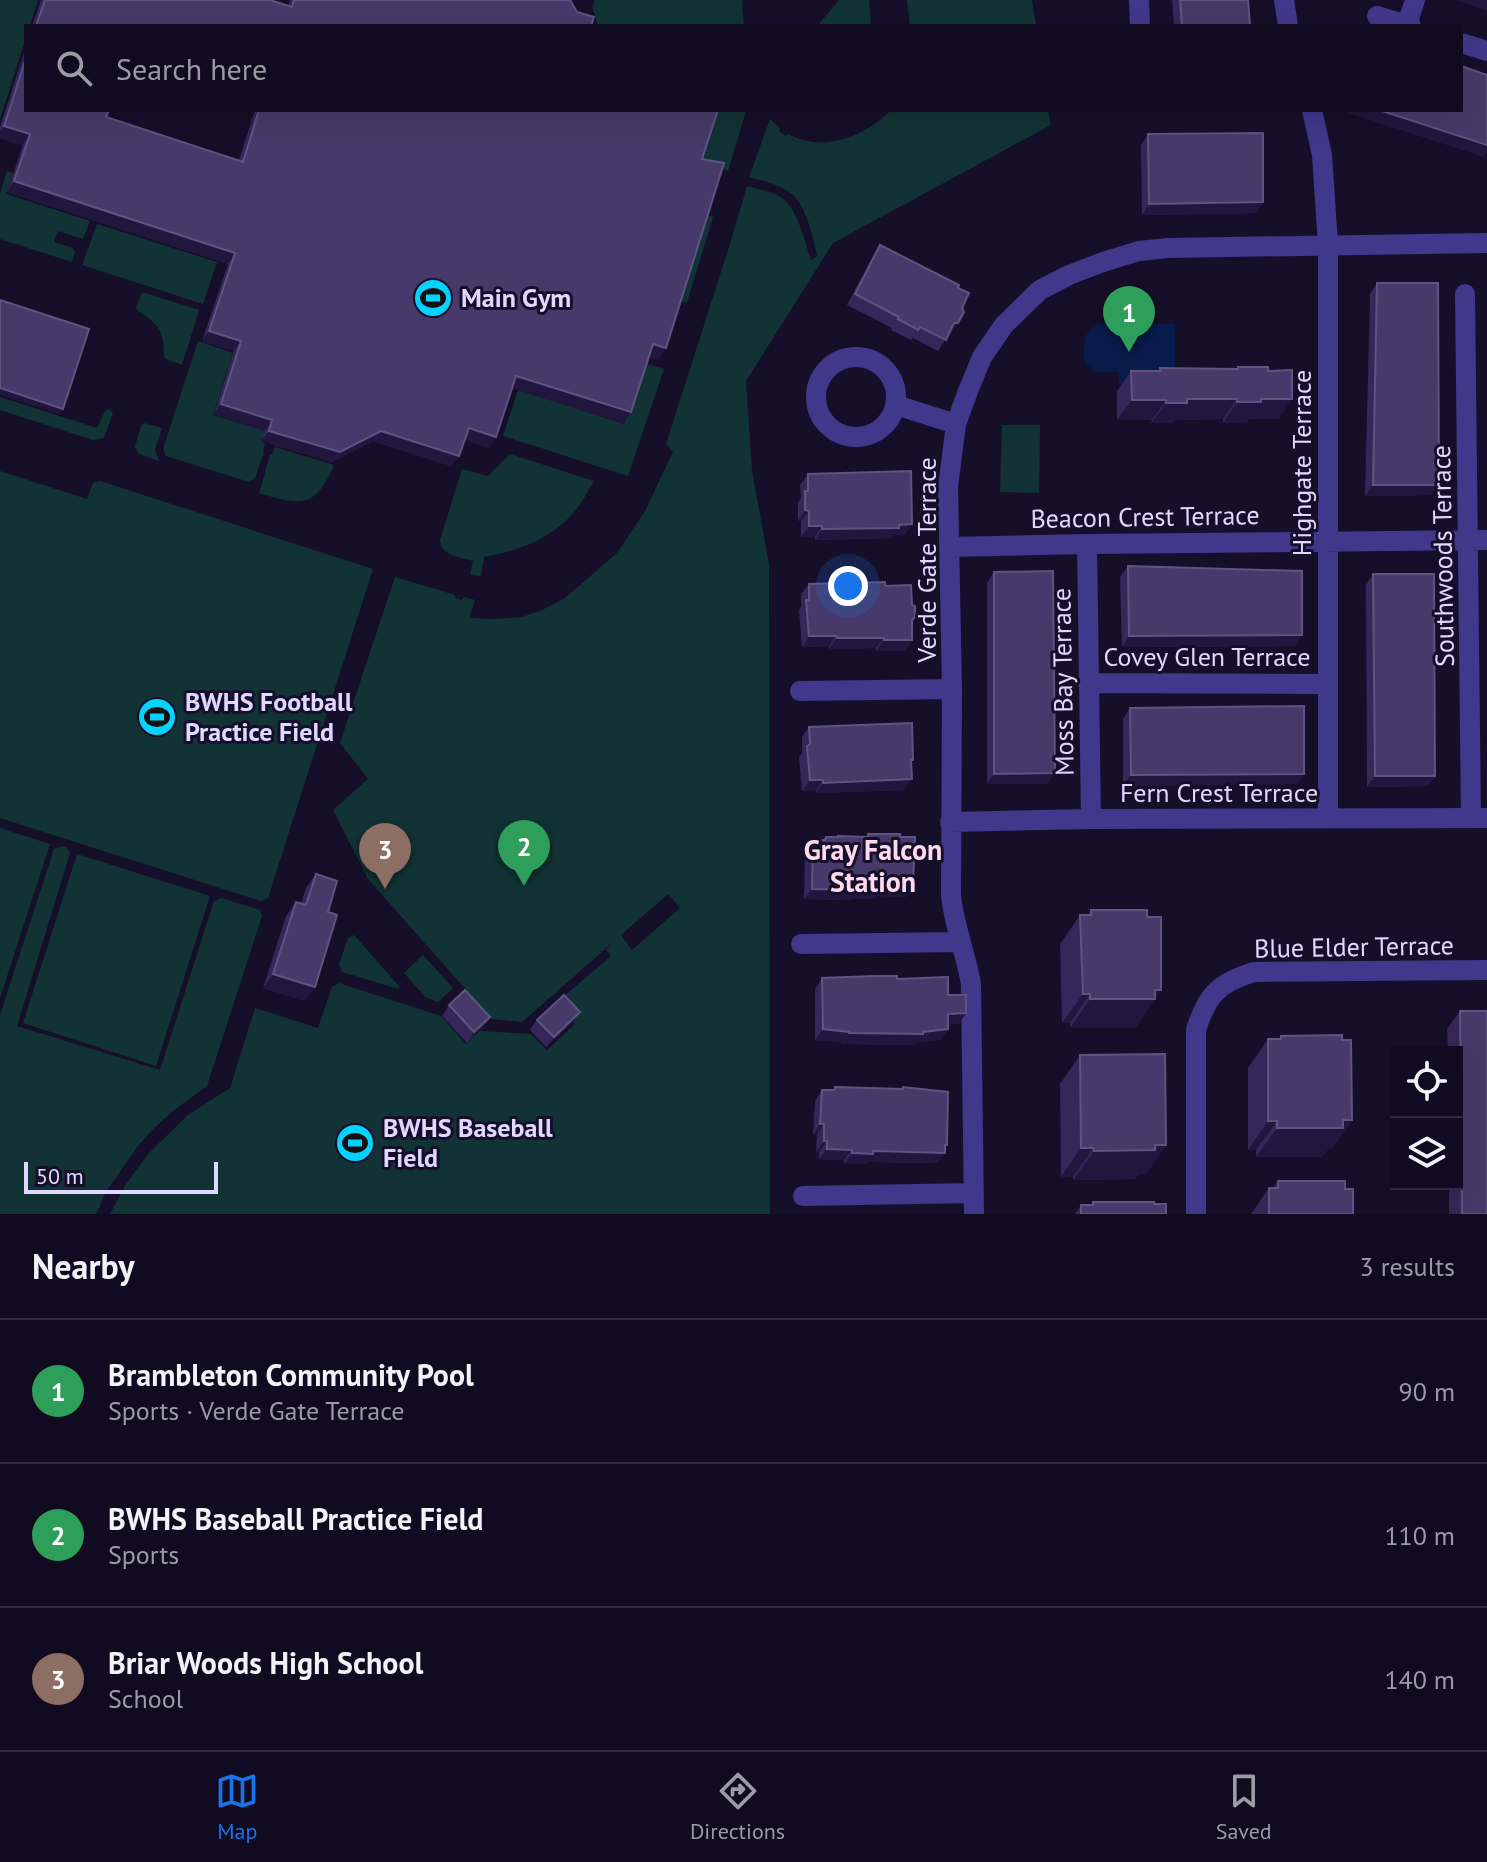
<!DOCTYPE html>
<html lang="en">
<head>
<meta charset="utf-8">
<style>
  body { margin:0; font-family:"PT Sans",sans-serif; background:#1e192d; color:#f1f3f6 }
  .controls { position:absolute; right:24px; bottom:24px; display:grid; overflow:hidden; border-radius:0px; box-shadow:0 8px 32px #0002 }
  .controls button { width:72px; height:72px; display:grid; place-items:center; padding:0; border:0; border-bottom:2px solid #302b3e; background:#100b20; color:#f1f3f6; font:40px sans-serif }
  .scale { position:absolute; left:24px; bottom:20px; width:194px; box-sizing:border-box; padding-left:8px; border:4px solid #e0d8ff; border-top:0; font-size:22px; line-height:28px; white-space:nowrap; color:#e0d8ff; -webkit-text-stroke:6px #160f2a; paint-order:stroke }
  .you { position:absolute; left:848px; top:586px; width:28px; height:28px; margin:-20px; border:6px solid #fff; border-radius:50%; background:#1a73e8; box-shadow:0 0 0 12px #1a73e833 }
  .badge { display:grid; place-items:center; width:52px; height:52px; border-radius:50%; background:#1a73e8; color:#fff; font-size:26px; font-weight:700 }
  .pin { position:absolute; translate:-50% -66px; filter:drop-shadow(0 2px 4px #0008) }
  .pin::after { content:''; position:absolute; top:42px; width:28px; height:24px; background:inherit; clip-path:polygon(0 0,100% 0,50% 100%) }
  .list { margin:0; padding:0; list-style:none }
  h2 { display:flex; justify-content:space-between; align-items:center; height:104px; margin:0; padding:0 32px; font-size:34px }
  h2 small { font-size:26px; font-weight:400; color:#9c9ba5 }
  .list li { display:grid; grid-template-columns:52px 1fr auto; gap:24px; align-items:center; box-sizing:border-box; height:144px; padding:0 32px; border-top:2px solid #302b3e }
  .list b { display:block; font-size:30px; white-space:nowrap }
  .list p { margin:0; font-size:26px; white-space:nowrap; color:#9c9ba5 }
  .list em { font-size:26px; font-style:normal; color:#9c9ba5 }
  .icon { flex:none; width:44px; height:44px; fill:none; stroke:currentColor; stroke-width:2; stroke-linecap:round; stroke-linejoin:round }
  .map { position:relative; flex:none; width:1487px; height:1214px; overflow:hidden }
  .search { position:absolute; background:#100b20; box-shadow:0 8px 32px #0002; left:24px; right:24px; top:24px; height:88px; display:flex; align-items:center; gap:20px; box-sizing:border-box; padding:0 28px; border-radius:0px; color:#9c9ba5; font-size:30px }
  .sheet { height:536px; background:#100b20 }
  nav { display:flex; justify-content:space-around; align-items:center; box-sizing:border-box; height:112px; border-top:2px solid #302b3e; background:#100b20; font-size:22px; color:#9c9ba5 }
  nav a { display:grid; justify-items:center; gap:4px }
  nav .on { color:#1a73e8 }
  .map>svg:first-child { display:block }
  .green { fill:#123335; fill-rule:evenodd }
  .water { fill:#081b4b }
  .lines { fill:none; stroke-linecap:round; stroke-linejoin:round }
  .minor { stroke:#41388c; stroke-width:20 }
  .wall { fill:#352759 }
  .shaded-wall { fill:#21163e }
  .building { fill:#473a6a; stroke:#5f5382; stroke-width:2 }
  .labels { text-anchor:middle; stroke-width:6; stroke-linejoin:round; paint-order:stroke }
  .poi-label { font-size:26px; font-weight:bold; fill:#e0d8ff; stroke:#160f2a; text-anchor:start }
  .street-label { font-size:26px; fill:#e0d8ff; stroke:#160f2a }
  .neighbourhood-label { font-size:28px; font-weight:bold; fill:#ffdaef; stroke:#160f2a }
</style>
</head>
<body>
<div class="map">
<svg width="1487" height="1214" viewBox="0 0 1487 1214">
  <rect width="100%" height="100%" fill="#160f2a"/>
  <path class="green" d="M0,0H38L30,26H26V38L0,119Z
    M595,0H742L744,26H598L592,7Z
    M839,0H869L871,26H817Z
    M907,0H1032L1036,26H910Z
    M715,110L746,111L728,171L699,162Z
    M891,110H1048L1051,125L833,243L746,381L752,471L769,564L770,1214H110L126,1184L148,1154L188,1115L230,1088L255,1008L318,1028L332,987L339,983L441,1016L466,1044L480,1031L531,1034L547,1050L575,1024L556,1003L611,956L606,950L612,943L522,1022L492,1019L368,879L333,810L368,779L340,743L395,577L455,595V598L462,600L464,597L475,600L469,618L494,619L522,617L542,610L565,598L617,553L645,511L673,452L666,444L730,244L747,186C758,189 769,191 779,196C798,206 804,241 811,260L817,256C814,240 807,210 795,197C784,185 764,181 749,177L770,119L780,128L779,131L786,136L788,134C824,153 864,137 891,110ZM668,894L680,908L632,950L621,935Z
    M7,171L13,173L6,194L90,221L83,239L58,231L54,242L73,248L75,252L72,262L0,239V193Z
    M705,214L713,217L687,303L678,300Z
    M97,224L217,262L203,304L82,265Z
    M142,292L199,310L182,365L166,359L164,357C164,329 159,325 137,310L136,308Z
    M198,341L233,353L213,415L265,431L261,441L265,444L263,451L264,452L255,478L249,482L166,456L163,449Z
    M644,363L664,369L628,476L503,436L518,390L624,424Z
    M0,397L97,428L105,411L109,409L113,413L104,438L93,440L0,410Z
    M144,423L162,428L155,450L159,461L139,454L135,447L141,426Z
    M1002,425H1040L1039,493L1000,492Z
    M275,447L334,465C315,509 301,506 259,493L270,455L272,454Z
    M510,454L594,481C589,488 586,496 581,503C557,537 523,550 484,557L481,576L470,575L473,561C460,557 441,556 440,540L462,469L488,476Z
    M0,471L87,499L93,483L100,481L373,569L268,898L261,901L0,818Z
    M0,828L50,844L0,998Z
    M63,846L66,847L70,853L17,1026L160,1070L214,901L221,898L260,910L262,916L207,1086L173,1111L153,1129L137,1147L106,1192L96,1214H0V1015L54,849Z
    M77,854L210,896L156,1066L23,1023Z
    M354,935L399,986V989L342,972L339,964L348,938Z
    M423,955L453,988L438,1002L425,997L404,973Z"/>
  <path class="water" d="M1108,317L1143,319L1144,324H1175V374L1162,383H1119V372H1095C1092,369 1088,366 1086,362C1083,358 1084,354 1084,349C1084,332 1091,325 1107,323Z"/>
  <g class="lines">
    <path class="minor" d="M1139,0L1140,26
      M1284,0L1288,26
      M1377,16L1411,26
      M1407,25L1415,0
      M1461,43L1487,51
      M1312,110L1322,155L1328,245V818
      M1465,294L1471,818
      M816 397a40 40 0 1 1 80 0a40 40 0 1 1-80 0Z
      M896,405L956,424
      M1087,544L1091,819
      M949,547L1087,544L1487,540
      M1088,683L1327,684
      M800,691L952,689
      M950,822L1091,819L1487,818
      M801,944L961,942
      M803,1196L973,1193
      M974,1214L971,984C966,954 954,926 951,895L952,689L948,487L956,424L968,391L982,357L1004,325L1040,290L1069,275L1103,262L1139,251L1168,248L1487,243
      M1196,1214V1030C1207,995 1218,983 1254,972L1487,970"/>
  </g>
  <path class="wall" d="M41,0H270L288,6L290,0H570L577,12L591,26H32Z
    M1172,0H1248L1250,26H1174Z
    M26,46V110L106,117L239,160L255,110H718L702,159L666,348L658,359L649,356L623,423L512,388L496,437L489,448L464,439L459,456L451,466L373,441L332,462L261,441L265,431L214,414L234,351L202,341L228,264L7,192L23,145L0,138V127Z
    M1148,134L1263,202L1256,213L1142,215L1141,145Z
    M880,245L958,288L962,308L958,323L951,334H949L938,351L913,338L911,340L891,330L892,328L847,305L873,256Z
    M1377,283L1431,495L1365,496L1370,294Z
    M1238,367L1268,371L1292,399L1278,419H1249L1247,422L1223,423V419L1175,420L1173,423H1151L1152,420H1117V391L1131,371H1158L1160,368L1237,369Z
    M808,474L905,535H894L892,538L815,540V537H801V521H798V502L801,498L800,485Z
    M1128,566L1302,635L1294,646L1122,647L1120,577Z
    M994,572L1055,773L1047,784H987V583Z
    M1373,574L1435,776L1428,786L1367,787L1366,585Z
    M809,584L885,586L912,605L915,617L912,622V640L905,651H876V648L829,649V646L802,647L799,610L801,607V594Z
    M1130,708L1304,774L1297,784L1123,786V719Z
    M809,727L913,760L911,763L904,790L816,793V790L802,791L799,757L802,753V737Z
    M868,834L906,897L877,896L875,899H852L850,900L804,899L805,850L813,840H823L826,837H866Z
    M316,874L328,912L305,1001L263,988L286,916L296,902L301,904L306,888Z
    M1091,910L1147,917L1161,990L1135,1028H1070V1023H1062L1060,944L1080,915H1088Z
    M822,978L897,979L948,995L966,1013L959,1024H948V1029L940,1040L917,1042L916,1045L841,1044L842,1042L815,1040V989Z
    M449,1005L490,1017L483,1028L467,1043L442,1016Z
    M1460,1011L1487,1214H1449V1184H1457V1052H1448L1447,1029Z
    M580,1012L572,1023L546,1047L530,1030L537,1020Z
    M1281,1036L1352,1120L1332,1149H1328L1322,1157H1256V1150H1248V1068L1268,1039H1279Z
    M1080,1055L1166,1145L1146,1174H1139L1135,1179L1073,1180V1177H1061L1060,1084Z
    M835,1087L902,1089L903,1087L945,1148V1153L937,1163L868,1162L866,1164H844V1160L819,1159V1152H816L817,1135H813L815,1101L822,1090H833Z
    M1278,1181L1345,1189L1353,1214H1251L1269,1188H1273Z
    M1093,1202L1166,1214H1075L1081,1205H1091Z"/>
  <path class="shaded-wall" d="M1456,0H1487V11Z
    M1351,110H1379L1487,145V153L1484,157L1348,113Z
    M4,126L30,134L23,145L0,138V132Z
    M14,181L235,253L228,264L7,192Z
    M1263,202L1256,213L1142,215L1149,204Z
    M954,323H958L951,334H947Z
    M209,331L241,341L234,351L202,341Z
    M653,344L666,348L658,359L646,354Z
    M516,376L631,412L623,423L508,387Z
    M0,388L63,409L59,414L0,395Z
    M1187,399H1237L1223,419L1175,420L1173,423H1151L1166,403Z
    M1261,399H1292L1278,419H1249L1247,422L1223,423L1237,402Z
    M1132,400H1166L1152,420H1117Z
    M221,404L272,420L265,431L214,414Z
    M469,428L496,437L489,448L461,438Z
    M269,431H381L459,456L451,466L373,441L332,462L261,441Z
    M1373,485H1439L1431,495L1365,496Z
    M805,510L809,511L801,521H798Z
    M912,524L905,535H894L892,538L815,540L822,529Z
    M809,526H822L815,537H801Z
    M1302,635L1294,646L1122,647L1129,636Z
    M809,636H836L829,646L802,647Z
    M837,638H884L876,648L829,649Z
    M884,640H912L905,651H876Z
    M1055,773L1047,784H987L994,774Z
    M1304,774L1297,784L1123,786L1131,775Z
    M1375,776H1435L1428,786L1367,787Z
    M912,779L904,790L816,793L823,783Z
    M810,780H823L816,790L802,791Z
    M883,885L913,886L906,897L877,896L875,899H852L850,900L804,899L812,889L858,888Z
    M273,974L315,987L305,1001L263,988Z
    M1155,990H1161L1135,1028H1070L1090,999Z
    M1083,994H1090L1070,1023H1062Z
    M580,1012L572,1023L546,1047L554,1037Z
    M966,1013L959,1024H940L948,1014Z
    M490,1017L483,1028L467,1043L474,1032Z
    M823,1029L849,1032L842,1042L815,1040Z
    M948,1029L940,1040L917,1042L916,1045L841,1044L849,1033L923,1032Z
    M1343,1120H1352L1332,1149H1328L1322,1157H1256L1277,1128Z
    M1268,1121H1277L1256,1150H1248Z
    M820,1124H824L817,1135H813Z
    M824,1141H827L819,1152H816Z
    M947,1145L942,1153H945L937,1163L868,1162L866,1164H844L852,1153Z
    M1155,1145H1166L1146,1174H1139L1135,1179L1073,1180L1094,1151Z
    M1081,1148H1093L1073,1177H1061Z
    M827,1149L852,1150L844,1160L819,1159Z"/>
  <path class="building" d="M45,0H270L292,7L294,0H570L577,12L594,17L591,26H36Z
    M1180,0H1248L1250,26H1182Z
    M26,58V110H109L106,117L243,162L259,110H718L702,159L724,163L666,348L653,344L631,412L516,376L496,437L469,428L459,456L381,431L340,452L269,431L272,420L221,404L241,341L209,331L235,253L14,181L30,134L4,126Z
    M1461,66L1487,75V145L1379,110H1461Z
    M1263,133V202L1149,204L1148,134Z
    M880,245L959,285L958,288L969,293L962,308L964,312L958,323H954L946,340L920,327L918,330L898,319L899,317L855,294Z
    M1377,283H1438L1439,485H1373Z
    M0,300L89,329L63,409L0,388Z
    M1238,367H1268V371L1292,370V399H1261V402H1237V399H1187V403H1166V400H1132L1131,371H1160V368L1238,369Z
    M911,471L912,524L899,525V528L822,529V526H809V511L805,510V491H808V474Z
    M1128,566L1302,571V635L1129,636Z
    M1053,571L1055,773L994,774V572Z
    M1373,574H1434L1435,776H1375Z
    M885,582V586L911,585L912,605L915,606V617L912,620V640H884V638H837L836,636H809L806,600H809V584Z
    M1304,706V774L1131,775L1130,708Z
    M912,723L913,760H911L912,779L823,783V780H810L807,746L810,744L809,727Z
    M868,834H900V837H915L913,886L883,885L882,888H858V890L812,889L813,840H825L826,837H838V836L868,837Z
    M316,874L337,881L328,912L337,915L315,987L273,974L296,902L306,905Z
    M1091,910H1147V917H1161V990H1155V999H1090V994H1083L1080,915H1091Z
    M874,976H897V979L948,977V995H966V1013L948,1014V1029L923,1032V1034L849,1033V1032L823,1029L822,978Z
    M465,990L490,1017L474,1032L449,1005Z
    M564,995L580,1012L554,1037L537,1020Z
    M1460,1011H1487V1214H1462Z
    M1342,1035V1040H1351L1352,1120H1343V1128H1277V1121H1268V1039H1281V1036Z
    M1165,1054L1166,1145H1155V1150L1094,1151L1093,1148H1081L1080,1055Z
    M835,1087L903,1089V1087L948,1092L947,1145H945V1153L873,1151V1154L852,1153V1150L827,1149V1141H824V1124H820L822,1090H835Z
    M1278,1181H1345V1189H1353V1214H1269V1188H1278Z
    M1093,1202H1154V1204H1166V1214H1081V1205H1093Z"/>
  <defs>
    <g id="stadium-disc" transform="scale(2)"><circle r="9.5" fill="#04d3ff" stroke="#160f2a"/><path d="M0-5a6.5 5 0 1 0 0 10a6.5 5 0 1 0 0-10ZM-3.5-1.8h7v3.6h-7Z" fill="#111"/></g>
  </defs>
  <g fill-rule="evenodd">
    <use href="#stadium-disc" x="433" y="298"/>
    <use href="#stadium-disc" x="157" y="717"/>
    <use href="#stadium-disc" x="355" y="1143"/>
  </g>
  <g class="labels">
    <g class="poi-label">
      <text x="461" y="307">Main Gym</text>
      <text x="185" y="711">BWHS Football<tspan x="185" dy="30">Practice Field</tspan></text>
      <text x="383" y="1137">BWHS Baseball<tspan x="383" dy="30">Field</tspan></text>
    </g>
    <g class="street-label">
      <text transform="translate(1302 463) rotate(-90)" y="9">Highgate Terrace</text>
      <text transform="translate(1145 517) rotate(-1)" y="9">Beacon Crest Terrace</text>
      <text transform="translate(1443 556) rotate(-91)" y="9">Southwoods Terrace</text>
      <text transform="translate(927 560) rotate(-90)" y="9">Verde Gate Terrace</text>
      <text x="1207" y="666">Covey Glen Terrace</text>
      <text transform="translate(1063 682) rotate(-91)" y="9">Moss Bay Terrace</text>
      <text x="1219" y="802">Fern Crest Terrace</text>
      <text transform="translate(1354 947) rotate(-1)" y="9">Blue Elder Terrace</text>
    </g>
    <g class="neighbourhood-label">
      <text x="873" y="860">Gray Falcon<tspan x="873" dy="32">Station</tspan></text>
    </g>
  </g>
</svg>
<div class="controls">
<button><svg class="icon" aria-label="locate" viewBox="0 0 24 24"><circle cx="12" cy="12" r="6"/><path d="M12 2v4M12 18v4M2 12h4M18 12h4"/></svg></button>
<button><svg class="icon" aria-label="layers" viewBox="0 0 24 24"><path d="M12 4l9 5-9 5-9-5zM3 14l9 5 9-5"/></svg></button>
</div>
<div class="scale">50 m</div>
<div class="you"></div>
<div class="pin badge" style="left:1129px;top:352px;background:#2e9e5b">1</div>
<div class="pin badge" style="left:524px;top:886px;background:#2e9e5b">2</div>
<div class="pin badge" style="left:385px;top:889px;background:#8d6e63">3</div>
<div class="search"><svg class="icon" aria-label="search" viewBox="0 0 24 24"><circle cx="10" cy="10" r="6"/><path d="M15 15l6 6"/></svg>Search here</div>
</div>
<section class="sheet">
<h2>Nearby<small>3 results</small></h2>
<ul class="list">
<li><span class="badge" style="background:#2e9e5b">1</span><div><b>Brambleton Community Pool</b><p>Sports · Verde Gate Terrace</p></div><em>90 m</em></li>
<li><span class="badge" style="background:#2e9e5b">2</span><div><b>BWHS Baseball Practice Field</b><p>Sports</p></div><em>110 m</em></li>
<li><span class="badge" style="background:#8d6e63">3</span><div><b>Briar Woods High School</b><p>School</p></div><em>140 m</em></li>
</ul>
</section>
<nav>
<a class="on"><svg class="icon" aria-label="map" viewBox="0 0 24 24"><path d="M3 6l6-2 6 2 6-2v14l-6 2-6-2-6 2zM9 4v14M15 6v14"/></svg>Map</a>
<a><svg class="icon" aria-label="directions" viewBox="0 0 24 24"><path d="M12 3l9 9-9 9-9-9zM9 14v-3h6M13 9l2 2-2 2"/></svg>Directions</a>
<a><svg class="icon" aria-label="saved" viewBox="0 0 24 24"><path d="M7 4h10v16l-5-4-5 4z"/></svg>Saved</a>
</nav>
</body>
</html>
